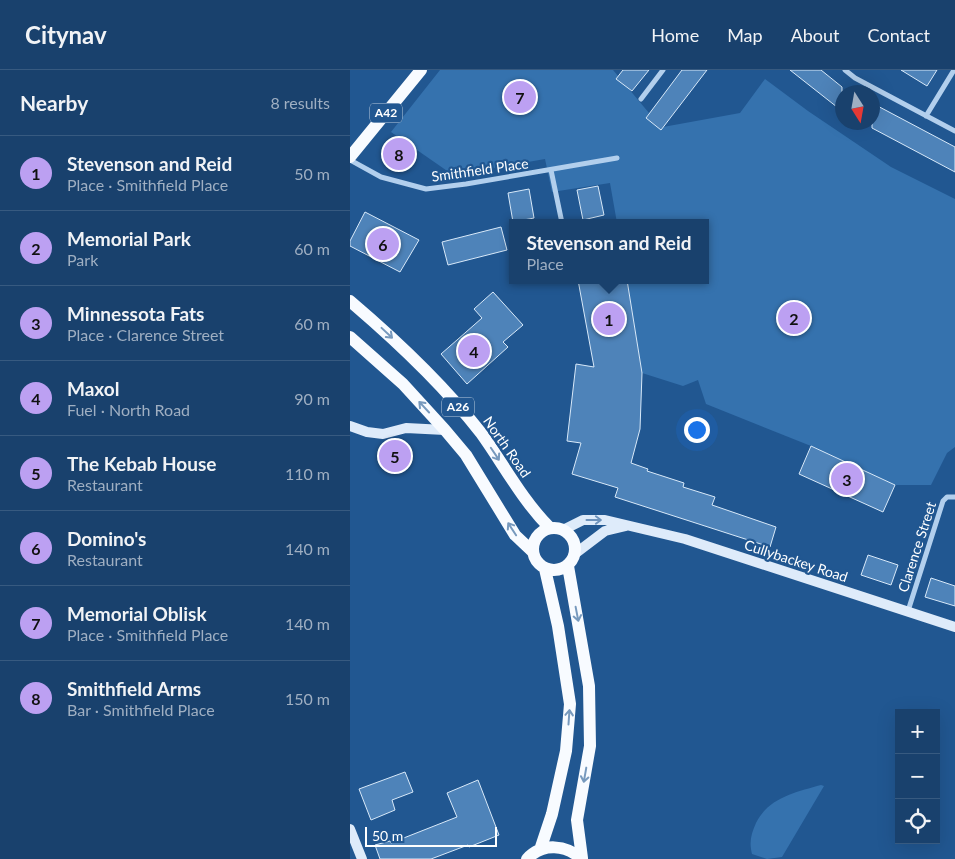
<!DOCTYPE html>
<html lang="en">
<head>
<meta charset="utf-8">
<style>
  body { margin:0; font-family:Lato,sans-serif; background:#264c75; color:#f1f3f6 }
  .controls { position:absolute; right:15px; bottom:15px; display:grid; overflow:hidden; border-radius:0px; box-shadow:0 5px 20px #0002 }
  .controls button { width:45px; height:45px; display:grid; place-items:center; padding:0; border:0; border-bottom:1px solid #375a80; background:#19416d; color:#f1f3f6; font:25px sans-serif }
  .compass { position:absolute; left:485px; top:15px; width:45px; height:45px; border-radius:50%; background:#19416d; box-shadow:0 5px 20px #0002; rotate:169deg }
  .scale { position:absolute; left:15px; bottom:12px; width:132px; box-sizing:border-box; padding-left:5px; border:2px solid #fff; border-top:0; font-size:14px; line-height:18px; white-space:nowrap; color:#fff; -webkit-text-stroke:4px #215791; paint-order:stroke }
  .you { position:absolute; left:346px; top:359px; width:18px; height:18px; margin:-12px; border:4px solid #fff; border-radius:50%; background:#1a73e8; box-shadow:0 0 0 8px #1a73e833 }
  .badge { display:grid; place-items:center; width:32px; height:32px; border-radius:50%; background:#bca0f2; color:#111; font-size:16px; font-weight:700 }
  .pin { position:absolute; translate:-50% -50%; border:2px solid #fff; box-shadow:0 1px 5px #0006 }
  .popup { position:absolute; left:159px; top:149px; width:200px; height:65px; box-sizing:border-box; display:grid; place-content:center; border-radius:0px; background:#19416d; filter:drop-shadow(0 1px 4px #0005); font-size:16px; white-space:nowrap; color:#9fafc2 }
  .popup b { font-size:19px; color:#f1f3f6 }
  .popup::after { content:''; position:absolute; left:50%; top:100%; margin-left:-10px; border:10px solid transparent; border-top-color:#19416d }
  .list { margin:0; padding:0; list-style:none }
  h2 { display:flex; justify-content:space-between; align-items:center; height:65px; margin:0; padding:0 20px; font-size:21px }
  h2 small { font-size:16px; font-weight:400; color:#9fafc2 }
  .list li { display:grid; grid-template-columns:32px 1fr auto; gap:15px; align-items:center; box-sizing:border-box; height:75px; padding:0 20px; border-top:1px solid #375a80 }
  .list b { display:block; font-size:19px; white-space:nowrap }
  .list p { margin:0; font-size:16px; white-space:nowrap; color:#9fafc2 }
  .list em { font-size:16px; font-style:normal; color:#9fafc2 }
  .icon { flex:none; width:28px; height:28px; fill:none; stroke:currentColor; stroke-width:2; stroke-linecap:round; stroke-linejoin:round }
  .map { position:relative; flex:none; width:605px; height:789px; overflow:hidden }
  header { display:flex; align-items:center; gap:30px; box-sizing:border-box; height:70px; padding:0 25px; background:#19416d; border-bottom:1px solid #375a80 }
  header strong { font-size:24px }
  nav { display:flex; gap:28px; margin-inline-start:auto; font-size:18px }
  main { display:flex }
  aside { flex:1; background:#19416d }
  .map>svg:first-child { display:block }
  .green { fill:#3572ae }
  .building { fill:#4e83b9; stroke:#d8e9f9 }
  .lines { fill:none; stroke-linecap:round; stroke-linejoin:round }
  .street { stroke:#b2cfed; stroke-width:5 }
  .secondary { stroke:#deebfa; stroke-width:10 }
  .primary { stroke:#f8fbff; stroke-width:12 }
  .oneway { stroke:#7799bd }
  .oneway2 { stroke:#6d92bb }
  .labels { text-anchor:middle; stroke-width:4.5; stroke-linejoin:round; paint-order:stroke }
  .shield { fill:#215791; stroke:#bccdde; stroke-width:1 }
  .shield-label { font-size:12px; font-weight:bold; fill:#fff }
  .street-label { font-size:14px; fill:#fff; stroke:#215791 }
</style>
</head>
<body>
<header>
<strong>Citynav</strong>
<nav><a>Home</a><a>Map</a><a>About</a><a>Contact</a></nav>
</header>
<main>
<aside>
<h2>Nearby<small>8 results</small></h2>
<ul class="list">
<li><span class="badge">1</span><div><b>Stevenson and Reid</b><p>Place · Smithfield Place</p></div><em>50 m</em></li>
<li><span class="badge">2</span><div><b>Memorial Park</b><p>Park</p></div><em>60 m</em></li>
<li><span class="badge">3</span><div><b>Minnessota Fats</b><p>Place · Clarence Street</p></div><em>60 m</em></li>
<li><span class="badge">4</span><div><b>Maxol</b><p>Fuel · North Road</p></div><em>90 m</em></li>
<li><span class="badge">5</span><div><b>The Kebab House</b><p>Restaurant</p></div><em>110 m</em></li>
<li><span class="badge">6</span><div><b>Domino's</b><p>Restaurant</p></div><em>140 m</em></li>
<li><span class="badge">7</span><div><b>Memorial Oblisk</b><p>Place · Smithfield Place</p></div><em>140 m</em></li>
<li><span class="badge">8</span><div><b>Smithfield Arms</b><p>Bar · Smithfield Place</p></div><em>150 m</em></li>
</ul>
</aside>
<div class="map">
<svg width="605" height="789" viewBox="0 0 605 789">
  <rect width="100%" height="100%" fill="#215791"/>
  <path class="green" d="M90,0H263L299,43L296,48L311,59L313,57L390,43L415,9L458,41L541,97L605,129V377L597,383L581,415H545L461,376L356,334L348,310L333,316L292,303L277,210H355V153H267L260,113L202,122L195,89L103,105L41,62Z
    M471,715L474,716L432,787L417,789L402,784C399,772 401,764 406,753C418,728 446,722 471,715Z"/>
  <path class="building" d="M273,0H299L282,21L266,9Z
    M332,0H357L311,60L296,48Z
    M440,0H471L492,17V41Z
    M551,0H587L577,16Z
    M522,33L605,77V102L522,58Z
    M248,116L254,145L233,150L227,120Z
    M179,119L184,148L163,152L158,123Z
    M15,142L69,170L50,202L0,176V171Z
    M151,157L157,180L98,195L92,172Z
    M228,210H277L292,303L290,359L281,393L298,399L297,401L334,413L333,417L365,427L362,435L426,457L420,477L265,427L268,418L222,404L231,373L217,371L226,294L244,297Z
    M143,222L173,255L153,272L158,277L117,314L91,284L132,248L124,239Z
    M461,376L545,415L533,442L449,404Z
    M518,485L548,495L541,515L511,505Z
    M581,508L605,516V536L575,527Z
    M55,702L63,722L42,730L45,740L21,750L9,719Z
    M128,710L149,765L119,777L118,775L81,789H30L25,775L40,771L41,773L107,747L97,723Z"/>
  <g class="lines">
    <path class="street" d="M495,0L505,8L605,61
      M291,29L313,0
      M576,46L604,0
      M0,90L31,107L76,119L116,114L267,88
      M201,100L212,153
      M558,541L593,431L597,427H605"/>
    <path class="secondary" d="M0,356L17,362L33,364L56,358L95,360
      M213,460L233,450H255L335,469L605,557
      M226,483L255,461L276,456
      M0,759L12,789"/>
    <path class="primary" d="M0,87L71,0
      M0,231C47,271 93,314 131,363C154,395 172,430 200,458
      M0,267L53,314L95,360L116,385L165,465L183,482
      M183 479a21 21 0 1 1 42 0a21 21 0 1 1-42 0Z
      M218,496L239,616L240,676L227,750L232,788
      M190,780L202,744L216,681L220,634L208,556L195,499
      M177,789C193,772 216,775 232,789"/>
  </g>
  <defs><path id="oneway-shaft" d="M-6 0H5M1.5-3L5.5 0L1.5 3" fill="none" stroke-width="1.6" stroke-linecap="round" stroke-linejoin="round" transform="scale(1.25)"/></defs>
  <g class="oneway">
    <use href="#oneway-shaft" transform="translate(37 263) rotate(43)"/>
    <use href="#oneway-shaft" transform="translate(74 337) rotate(-133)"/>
    <use href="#oneway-shaft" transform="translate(145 384) rotate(56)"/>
    <use href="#oneway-shaft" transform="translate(162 459) rotate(-123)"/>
    <use href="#oneway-shaft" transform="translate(227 544) rotate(79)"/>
    <use href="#oneway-shaft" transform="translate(219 647) rotate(-86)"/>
    <use href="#oneway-shaft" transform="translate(235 705) rotate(100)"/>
  </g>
  <use class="oneway2" href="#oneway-shaft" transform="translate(244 450)"/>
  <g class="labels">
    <g class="shield">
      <rect x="20" y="33.5" width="32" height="19" rx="4"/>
      <rect x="92" y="327.5" width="32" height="19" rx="4"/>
    </g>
    <g class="shield-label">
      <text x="36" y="47">A42</text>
      <text x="108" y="341">A26</text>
    </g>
    <g class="street-label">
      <text transform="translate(130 100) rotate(-8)" y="5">Smithfield Place</text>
      <text transform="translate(157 377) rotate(55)" y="5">North Road</text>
      <text transform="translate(567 477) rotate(-72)" y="5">Clarence Street</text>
      <text transform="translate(446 491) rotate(18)" y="5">Cullybackey Road</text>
    </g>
  </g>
</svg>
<div class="controls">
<button>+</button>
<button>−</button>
<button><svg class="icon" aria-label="locate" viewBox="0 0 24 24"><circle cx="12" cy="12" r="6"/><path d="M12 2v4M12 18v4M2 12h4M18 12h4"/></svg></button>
</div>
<svg class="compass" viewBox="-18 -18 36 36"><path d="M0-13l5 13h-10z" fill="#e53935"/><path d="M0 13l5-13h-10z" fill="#9fafc2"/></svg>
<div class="scale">50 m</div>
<div class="you"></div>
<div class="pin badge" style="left:259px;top:249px">1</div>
<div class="popup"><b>Stevenson and Reid</b>Place</div>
<div class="pin badge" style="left:444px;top:248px">2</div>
<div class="pin badge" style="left:497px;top:409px">3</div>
<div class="pin badge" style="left:124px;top:281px">4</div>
<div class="pin badge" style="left:45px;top:386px">5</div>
<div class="pin badge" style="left:33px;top:174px">6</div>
<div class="pin badge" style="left:170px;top:27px">7</div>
<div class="pin badge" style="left:49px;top:84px">8</div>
</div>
</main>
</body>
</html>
